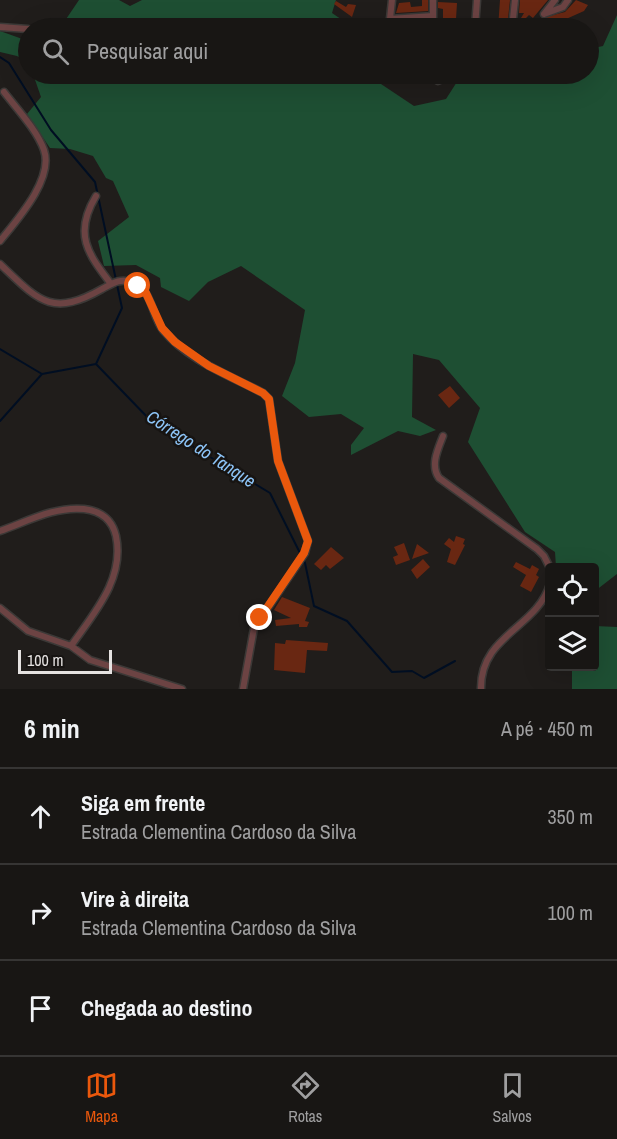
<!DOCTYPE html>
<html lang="pt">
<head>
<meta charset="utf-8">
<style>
  body { margin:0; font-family:"Archivo Narrow",sans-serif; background:#211f1d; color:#f1f3f6 }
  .controls { position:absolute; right:18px; bottom:18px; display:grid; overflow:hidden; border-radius:6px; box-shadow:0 6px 24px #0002 }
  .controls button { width:54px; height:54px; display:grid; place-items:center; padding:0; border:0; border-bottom:2px solid #363534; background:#181614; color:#f1f3f6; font:30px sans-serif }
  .scale { position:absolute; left:18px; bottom:15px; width:94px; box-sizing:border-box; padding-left:6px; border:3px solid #e5e2e1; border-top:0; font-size:16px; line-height:21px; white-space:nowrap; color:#e5e2e1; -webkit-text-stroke:4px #171412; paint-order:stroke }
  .stop { position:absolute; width:18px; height:18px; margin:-14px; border:4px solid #ea580c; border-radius:50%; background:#fff }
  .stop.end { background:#ea580c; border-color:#fff; box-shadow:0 2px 6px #0008 }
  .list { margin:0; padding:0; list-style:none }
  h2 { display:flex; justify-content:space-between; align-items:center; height:78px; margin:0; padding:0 24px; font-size:26px }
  h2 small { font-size:20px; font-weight:400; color:#9f9fa0 }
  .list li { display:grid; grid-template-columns:39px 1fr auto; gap:18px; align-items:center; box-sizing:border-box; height:96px; padding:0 24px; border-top:2px solid #363534 }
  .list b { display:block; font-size:22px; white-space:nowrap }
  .list p { margin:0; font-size:20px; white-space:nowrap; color:#9f9fa0 }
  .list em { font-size:20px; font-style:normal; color:#9f9fa0 }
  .icon { flex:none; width:33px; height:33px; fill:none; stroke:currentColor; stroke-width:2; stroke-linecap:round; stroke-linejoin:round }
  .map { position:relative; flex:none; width:617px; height:689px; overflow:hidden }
  .search { position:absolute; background:#181614; box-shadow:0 6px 24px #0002; left:18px; right:18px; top:18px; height:66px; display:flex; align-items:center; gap:15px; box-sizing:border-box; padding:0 21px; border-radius:33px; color:#9f9fa0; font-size:22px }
  .sheet { height:366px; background:#181614 }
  nav { display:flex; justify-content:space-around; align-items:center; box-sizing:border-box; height:84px; border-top:2px solid #363534; background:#181614; font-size:16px; color:#9f9fa0 }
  nav a { display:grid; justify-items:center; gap:3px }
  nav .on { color:#ea580c }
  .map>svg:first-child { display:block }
  .green { fill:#1e4f33 }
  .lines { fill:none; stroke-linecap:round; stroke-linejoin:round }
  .stream { stroke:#000e22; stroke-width:2 }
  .building { fill:#692712 }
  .minor-casing { stroke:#3c3937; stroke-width:9 }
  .minor { stroke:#6c4343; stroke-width:6 }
  .route { stroke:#ea580c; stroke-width:8 }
  .labels { text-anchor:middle; stroke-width:5; stroke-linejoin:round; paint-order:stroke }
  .water-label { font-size:18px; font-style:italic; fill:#8dc4f7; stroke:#171412 }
</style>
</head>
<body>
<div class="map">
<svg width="617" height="689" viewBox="0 0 617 689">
  <rect width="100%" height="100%" fill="#201d1b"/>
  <path class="green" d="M79,0H119L130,6L142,0H336L332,13L354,28H60Z
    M617,15V574L595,591L594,568L556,567L555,552L525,532L468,442L480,408L439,360L413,354L412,417L436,430L420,436L398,431L351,455V445L364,428L341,414L309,417L282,396L295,363L305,310L241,266L208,282L189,301L161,287L160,278L136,265L104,266L98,241L129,217L113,181L106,178L93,156L70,149L50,148L27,114L41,97L33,74H366L414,106L446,99L462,74H552L558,76L560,74H588L589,49L603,46Z
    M0,31L28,41V63L17,56L0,52Z
    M595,626L617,627V689H572V667L594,666Z"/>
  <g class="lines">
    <path class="stream" d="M0,57L9,63L51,130L95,182L122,308L96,364L152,422L270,493L305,563L314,606L347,621L392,672L412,671L424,678L455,661
      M0,349L42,374L96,364
      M0,421L42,374"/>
  </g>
  <path class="building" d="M422,0H428V11L396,13L399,3L410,2L411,7L422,6Z
    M500,0H510L507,28H498Z
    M520,0H548L533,18L529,15L525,19L521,18L524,13H519Z
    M576,0L588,5L584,11L546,28L541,18L565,12Z
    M336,1L346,7L348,4L356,5L352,17L334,4Z
    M438,2L457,3L456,19H452V28H443V9L438,8Z
    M428,22V28H396L395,26Z
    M450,386L460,398L449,408L438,395Z
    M456,536L465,539L463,544L465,545L455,565L447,562L451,549L444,544L449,538L454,542Z
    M404,543L410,560L396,565L393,557L398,555L394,547Z
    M417,544L429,553L412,559Z
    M331,547L344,558L330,569L326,565L321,570L314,564Z
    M423,559L430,567L417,579L411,570Z
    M516,562L530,569L532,565L539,569L536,575L539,577L531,592L520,586L526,575L513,567Z
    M282,597L310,608L305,621L309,622L307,627H299V624L276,626L275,620L291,618L274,610Z
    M286,640L328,643L327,651L307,650L305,673L274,670L275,643L285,644Z"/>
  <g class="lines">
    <g class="minor-casing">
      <path id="minor" d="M544,14L563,7L568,0
        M544,14L555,0
        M390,19L433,16
        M0,27L28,29
        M389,28L392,0
        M433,28V0
        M475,28L477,0
        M512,28L515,0
        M433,74V78L438,81L454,74
        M96,196C73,234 88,254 111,284
        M0,241C17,220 54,179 44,150C37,130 17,109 4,92
        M0,264C38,300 51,318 102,289C112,284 119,278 131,282C153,289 151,315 163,330C189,361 229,375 263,393L269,399L278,461L308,541L305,553L254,628L243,689
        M443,436C438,449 430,465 439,478L537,549L544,556L550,568
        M0,531C26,522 55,506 84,509C101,511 112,519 116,536C125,579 94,613 71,646
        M0,608L28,631L71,646L90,660L182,689
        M481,689C480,635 537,628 550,584"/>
    </g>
    <use href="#minor" class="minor"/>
  </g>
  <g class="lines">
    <path class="route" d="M138,286L146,293L162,328L175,342L209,366L263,393L269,399L278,461L308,541L304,553L260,618"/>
  </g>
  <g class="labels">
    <g class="water-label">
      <text transform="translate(201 449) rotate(33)" y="6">Córrego do Tanque</text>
    </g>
  </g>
</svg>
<div class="controls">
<button><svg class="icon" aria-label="locate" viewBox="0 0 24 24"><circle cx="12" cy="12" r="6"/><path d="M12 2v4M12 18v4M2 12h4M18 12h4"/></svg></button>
<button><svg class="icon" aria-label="layers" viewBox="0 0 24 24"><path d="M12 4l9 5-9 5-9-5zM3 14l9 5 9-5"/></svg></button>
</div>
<div class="scale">100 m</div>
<div class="stop" style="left:138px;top:286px"></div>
<div class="stop end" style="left:260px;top:618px"></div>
<div class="search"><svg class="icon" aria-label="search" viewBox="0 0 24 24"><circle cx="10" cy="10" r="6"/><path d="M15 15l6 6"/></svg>Pesquisar aqui</div>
</div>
<section class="sheet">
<h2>6 min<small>A pé · 450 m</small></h2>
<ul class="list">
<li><svg class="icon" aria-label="ahead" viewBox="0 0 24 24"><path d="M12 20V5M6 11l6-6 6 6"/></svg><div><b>Siga em frente</b><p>Estrada Clementina Cardoso da Silva</p></div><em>350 m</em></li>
<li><svg class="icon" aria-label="right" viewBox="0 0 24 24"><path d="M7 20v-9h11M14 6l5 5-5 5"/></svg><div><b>Vire à direita</b><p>Estrada Clementina Cardoso da Silva</p></div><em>100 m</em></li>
<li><svg class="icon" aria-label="arrive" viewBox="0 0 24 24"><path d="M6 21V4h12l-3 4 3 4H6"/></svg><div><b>Chegada ao destino</b></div></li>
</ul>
</section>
<nav>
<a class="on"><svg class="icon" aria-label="map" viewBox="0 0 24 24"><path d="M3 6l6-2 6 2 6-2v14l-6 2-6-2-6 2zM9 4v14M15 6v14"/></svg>Mapa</a>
<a><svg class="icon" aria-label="directions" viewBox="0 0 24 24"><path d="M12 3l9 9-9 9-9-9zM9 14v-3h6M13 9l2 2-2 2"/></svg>Rotas</a>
<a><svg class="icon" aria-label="saved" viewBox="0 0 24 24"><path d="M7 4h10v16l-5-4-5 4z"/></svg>Salvos</a>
</nav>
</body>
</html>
